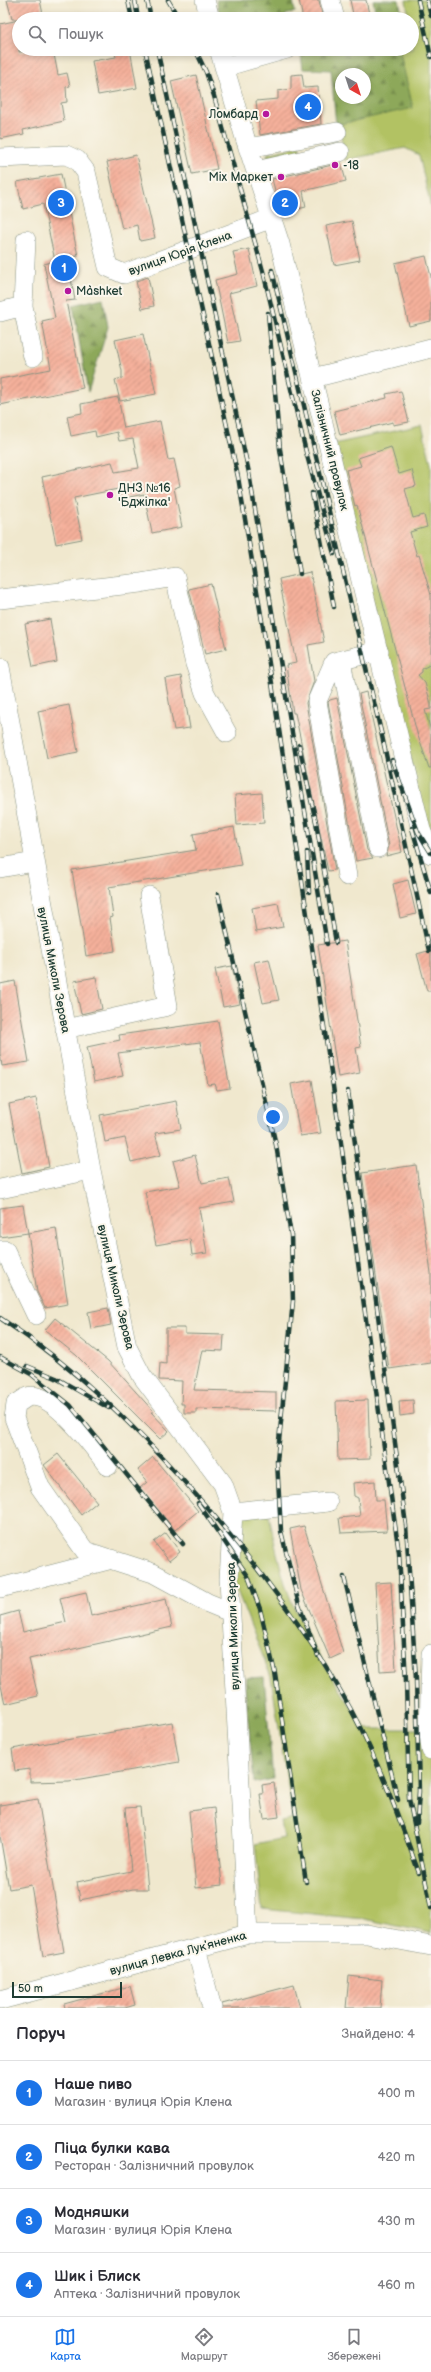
<!DOCTYPE html>
<html lang="uk">
<head>
<meta charset="utf-8">
<style>
  body { margin:0; font-family:"Balsamiq Sans",sans-serif; background:#f2f2f3; color:#2b2b33 }
  .compass { position:absolute; left:335px; top:68px; width:36px; height:36px; border-radius:50%; background:#fff; box-shadow:0 2px 6px #0003; rotate:141deg }
  .scale { position:absolute; left:12px; bottom:10px; width:110px; box-sizing:border-box; padding-left:4px; border:2px solid #1f3d34; border-top:0; font-size:11px; line-height:14px; white-space:nowrap; color:#1f3d34; -webkit-text-stroke:3px #fbf7ec; paint-order:stroke }
  .you { position:absolute; left:273px; top:1117px; width:14px; height:14px; margin:-10px; border:3px solid #fff; border-radius:50%; background:#1a73e8; box-shadow:0 0 0 6px #1a73e833 }
  .badge { display:grid; place-items:center; width:26px; height:26px; border-radius:50%; background:#1a73e8; color:#fff; font-size:13px; font-weight:700 }
  .pin { position:absolute; translate:-50% -50%; border:2px solid #fff; box-shadow:0 1px 4px #0006 }
  .list { margin:0; padding:0; list-style:none }
  h2 { display:flex; justify-content:space-between; align-items:center; height:52px; margin:0; padding:0 16px; font-size:17px }
  h2 small { font-size:13px; font-weight:400; color:#7c7c81 }
  .list li { display:grid; grid-template-columns:26px 1fr auto; gap:12px; align-items:center; box-sizing:border-box; height:64px; padding:0 16px; border-top:1px solid #e1e1e2 }
  .list b { display:block; font-size:15px; white-space:nowrap }
  .list p { margin:0; font-size:13px; white-space:nowrap; color:#7c7c81 }
  .list em { font-size:13px; font-style:normal; color:#7c7c81 }
  .icon { flex:none; width:22px; height:22px; fill:none; stroke:currentColor; stroke-width:2; stroke-linecap:round; stroke-linejoin:round }
  .map { position:relative; flex:none; width:431px; height:2008px; overflow:hidden }
  .search { position:absolute; background:#fff; box-shadow:0 2px 6px #0003; left:12px; right:12px; top:12px; height:44px; display:flex; align-items:center; gap:10px; box-sizing:border-box; padding:0 14px; border-radius:22px; color:#7c7c81; font-size:15px }
  .sheet { height:308px; background:#fff }
  nav { display:flex; justify-content:space-around; align-items:center; box-sizing:border-box; height:56px; border-top:1px solid #e1e1e2; background:#fff; font-size:11px; color:#7c7c81 }
  nav a { display:grid; justify-items:center; gap:2px }
  nav .on { color:#1a73e8 }
  .map>svg:first-child { display:block }
  .green { fill:#b2c264; stroke:#68804c }
  .forest { fill:url(#forest-firs); stroke:#567247; fill-rule:evenodd }
  .building { fill:url(#building-hatch) }
  .lines { fill:none; stroke-linecap:round; stroke-linejoin:round }
  .minor-casing { stroke:#889281; stroke-width:20 }
  .minor { stroke:#fff; stroke-width:19 }
  .rail-casing { stroke:#1f3d34; stroke-width:4.5 }
  .rail { stroke:#fbf7ec; stroke-width:3; stroke-dasharray:9; stroke-linecap:butt }
  .poi-dot { fill:#b5179e; stroke:#fbf7ec; stroke-width:1.5 }
  .labels { text-anchor:middle; stroke-width:4; stroke-linejoin:round; paint-order:stroke }
  .poi-label { font-size:12px; fill:#1f3d34; stroke:#fbf7ec; text-anchor:start }
  .street-label { font-size:12px; fill:#1f3d34; stroke:#fbf7ec }
</style>
</head>
<body>
<div class="map">
<svg width="431" height="2008" viewBox="0 0 431 2008">
  <defs>
    <pattern id="forest-firs" width="22" height="20" patternUnits="userSpaceOnUse"><rect width="22" height="20" fill="#8da85a"/><path d="M5 1l3.5 6h-7zM16 11l3.5 6h-7z" fill="#738a4b"/></pattern>
    <pattern id="building-hatch" width="6" height="6" patternUnits="userSpaceOnUse"><rect width="6" height="6" fill="#f5b09b"/><path d="M-1 1l2-2M0 6l6-6M5 7l2-2" fill="none" stroke="#c6907f"/></pattern>
  </defs>
  <rect width="100%" height="100%" fill="#fbf7ec"/>
  <filter id="ink" filterUnits="userSpaceOnUse"><feTurbulence type="fractalNoise" baseFrequency=".025" numOctaves="2"/><feDisplacementMap in="SourceGraphic" scale="8" xChannelSelector="R" yChannelSelector="G"/><feConvolveMatrix kernelMatrix="1 2 1 2 8 2 1 2 1" color-interpolation-filters="sRGB"/></filter>
  <filter id="wash" filterUnits="userSpaceOnUse"><feTurbulence type="fractalNoise" baseFrequency=".012" numOctaves="4" result="noise"/><feDisplacementMap in="SourceGraphic" scale="16" xChannelSelector="R" yChannelSelector="G"/><feGaussianBlur stdDeviation="0.9" result="paint"/><feColorMatrix in="noise" values="0 0 0 0 0 0 0 0 0 0 0 0 0 0 0 0 0 1.4 0 .05"/><feComposite in="paint" operator="in"/></filter>
  <g filter="url(#wash)">
    <rect width="100%" height="100%" fill="#f0e8ce"/>
    <path class="green" d="M406,0H431V208L419,155L405,148L345,160L337,113L387,90V49H412V19H409Z
      M300,146L299,152L268,157L267,154Z
      M422,425L431,464V856L329,445Z
      M268,1510C274,1540 281,1577 293,1605C312,1649 340,1689 366,1729H417L431,1749V1933L364,1919L262,1909L255,1844L284,1838L281,1822L293,1819L271,1677L232,1578L241,1513Z"/>
    <path class="forest" d="M216,0H293L295,12L285,15L286,19H221Z
      M373,0H399L403,19H377Z
      M300,49H399L413,108L336,125L331,70L303,69ZM341,74H365V98H341Z
      M103,298L108,327L88,392L73,305Z
      M264,1677L273,1779L254,1783L245,1688L247,1678Z"/>
    <g id="blocks">
      <path class="building" d="M7,0H40L44,19H12Z
        M299,0H319L323,19H303Z
        M350,0H366L370,19H354Z
        M19,20V52L53,49L58,75L67,73L70,86L66,87L67,102L61,103L64,121L23,130L24,134L0,139V24Z
        M114,49H130L137,88L98,95L92,61L116,57Z
        M302,74L304,88L318,87L321,124L260,135L256,101L278,99V91L291,89V75Z
        M196,75L217,169L192,174L171,81Z
        M136,155L155,238L140,241L137,225L122,229L107,162Z
        M341,163L346,181L303,191L306,207L281,213L272,179Z
        M61,174L78,256L67,258L75,300L66,301L83,388L0,405V379L51,369L42,321L55,318L44,264L55,261L43,204L23,209L17,182Z
        M352,221L360,260L334,265L326,226Z
        M249,249L257,286L229,293L240,341L228,343L215,280L238,274L233,252Z
        M426,256L431,277V321L409,326L395,263Z
        M148,277L154,306L142,309L136,281Z
        M143,334L156,394L120,401L115,380L122,378V371L115,340Z
        M401,391L409,422L393,425V422L340,435L334,411L387,398L386,394Z
        M118,397L124,428L160,421L168,460L174,459L180,486L174,488L182,527L152,533L144,494L120,499L118,489L74,498L82,539L56,544L42,477L112,462L115,472L139,468L133,439L119,441L117,432L96,437L95,431L71,436L67,416L82,413L81,404Z
        M391,447L399,474L412,470L416,486L405,489L413,518L424,515L427,527L410,532L417,556L419,555L431,595V664L422,669V672L418,675L425,683L431,704V709L425,710L431,731V768H429L417,733L357,505L355,506L346,470L361,466L358,458Z
        M310,572L324,642L308,645L314,681L306,703L335,870L328,871L295,713H293L286,665L296,663L279,579Z
        M211,584L226,649L205,654L189,589Z
        M50,619L57,662L33,667L25,624Z
        M181,676L190,728L174,730L165,679Z
        M366,692L402,852L386,856L389,846L359,694Z
        M337,698L367,850L373,858L356,861L328,702L330,700Z
        M69,705L78,752L47,758L38,711Z
        M262,793L264,823L237,825L235,795Z
        M234,827L241,865L109,887L113,917L110,918L115,951L86,956L72,870L196,850L193,834Z
        M408,880L416,914L400,918L393,884Z
        M278,903L283,927L256,932L252,908Z
        M345,941L361,1047L356,1048L360,1073L338,1077L318,945Z
        M431,950V991H427L417,954Z
        M269,959L279,1000L263,1003L254,962Z
        M232,966L240,1004L223,1007L215,969Z
        M96,977L102,1009L81,1014L74,981Z
        M15,981L29,1062L2,1066L0,1054V984Z
        M218,1021L230,1088L217,1090L215,1084L208,1085L200,1042L118,1053L123,1076L94,1082L87,1047L120,1040L119,1035Z
        M312,1080L321,1133L300,1136L291,1084Z
        M36,1098L49,1167L22,1173L9,1104Z
        M176,1101L181,1129L155,1133L161,1155L131,1162L125,1138L105,1142L100,1115Z
        M195,1155L202,1183L229,1178L234,1202L199,1208L207,1253L192,1255L190,1239L156,1245L145,1192L180,1186L173,1161Z
        M416,1165L431,1273V1363L389,1369L362,1173Z
        M23,1205L28,1233L0,1237V1208Z
        M56,1228L68,1304L45,1308L37,1292L28,1233Z
        M108,1308L111,1325L91,1329L88,1312Z
        M55,1318L108,1361L154,1412H151L169,1431L160,1439L76,1355L45,1330Z
        M166,1328H185V1334L224,1335L223,1351L202,1350L194,1390L276,1392V1411L196,1409V1413H184V1404H181L182,1381L159,1380L160,1363L166,1364Z
        M368,1400L370,1459L338,1460L336,1401Z
        M413,1400L414,1414L400,1416L399,1401Z
        M58,1454L97,1502L81,1515L44,1465Z
        M153,1457L198,1511L175,1530L140,1488L147,1482L138,1470Z
        M375,1481L376,1500H384L387,1531L341,1533L339,1518L360,1516L358,1498L354,1496L353,1483Z
        M304,1526L343,1653L330,1659L301,1590L290,1529Z
        M166,1533L180,1552L169,1561L154,1542Z
        M391,1582L396,1670L380,1671L375,1583Z
        M86,1592L91,1616L166,1599L172,1627L29,1659L38,1696L5,1704L0,1681V1616L18,1611L23,1632L66,1622L60,1598Z
        M172,1722L179,1762L69,1781L30,1782V1769L15,1771L12,1749Z
        M274,1783L279,1817L264,1819L260,1794H263L262,1785Z
        M38,1799L64,1952L43,1956L31,1885L9,1889L0,1836V1805Z
        M140,1807L148,1889H133L80,1900L77,1882L131,1871L125,1808Z
        M214,1808L222,1885L196,1888L189,1811Z
        M349,1976L382,1980L380,2008H346Z
        M294,1985L300,2008H223L222,2004Z
        M130,1986L135,2005L125,2008H65L64,2004Z"/>
    </g>
  </g>
  <g filter="url(#ink)">
    <use href="#blocks" fill-opacity="0" stroke="#889281" stroke-width="1"/>
    <g class="lines">
      <g class="minor-casing">
        <path id="minor" d="M205,0L210,19
          M330,0L335,19
          M219,49L245,138L280,244L421,830L431,854
          M224,67L287,49
          M248,148L337,132
          M0,158L66,155L77,160L86,172L108,267L124,274L272,218
          M256,171L340,152
          M23,306L33,357
          M0,312L23,306L26,240
          M313,378L431,348
          M0,599L140,583L175,577L195,664L205,693L227,733
          M341,661L378,848
          M0,667L91,1170L127,1347L142,1376L223,1484L233,1512L229,1579L248,1934
          M0,868L34,862
          M347,876L317,701L334,662L379,651
          M65,1029L168,1006L149,896
          M0,1189L91,1170
          M0,1250H5L36,1315
          M108,1466C94,1448 53,1389 27,1397C24,1399 20,1402 16,1404L14,1418L40,1487L85,1551L153,1573L208,1603L230,1612
          M233,1512L328,1502
          M0,1588L112,1559
          M431,1654L429,1733L431,1750
          M196,1948L212,2008
          M0,2000L248,1934H367L431,1946"/>
      </g>
      <use href="#minor" class="minor"/>
      <g class="rail-casing">
        <path id="rail" d="M128,0L132,19
          M135,0L138,19
          M147,0L151,19
          M168,0L179,19
          M418,0L431,57
          M427,0L431,16
          M145,49L238,477L268,657L332,1079L399,1553L406,1681L409,1799L431,1908
          M157,49L249,473L327,944
          M195,49L206,72L214,96L263,271L306,452L334,554
          M272,270L382,736L429,951
          M268,313L280,449L300,574
          M312,493L334,607
          M299,745L316,822L336,943
          M392,760L418,832L431,853
          M412,828L431,893
          M307,852L309,892
          M218,894L276,1145L291,1235L293,1301L277,1461L281,1531L299,1605L318,1656
          M348,1091L406,1525L416,1679L419,1791L417,1823
          M0,1318C80,1370 142,1433 204,1504C254,1562 302,1624 340,1690C374,1748 396,1810 419,1873
          M0,1357L31,1374L70,1405L183,1544
          M27,1366L56,1378L109,1408
          M198,1503L248,1576L260,1609L275,1673L306,1882
          M344,1577L398,1800"/>
      </g>
      <use href="#rail" class="rail"/>
    </g>
  </g>
  <g class="poi-dot">
    <circle cx="266" cy="114" r="4"/>
    <circle cx="335" cy="165" r="4"/>
    <circle cx="281" cy="177" r="4"/>
    <circle cx="68" cy="291" r="4"/>
    <circle cx="110" cy="495" r="4"/>
  </g>
  <g class="labels">
    <g class="poi-label">
      <text x="258" y="118" text-anchor="end">Ломбард</text>
      <text x="343" y="169">-18</text>
      <text x="273" y="181" text-anchor="end">Mix Маркет</text>
      <text x="76" y="295">Màshket</text>
      <text x="118" y="492">ДНЗ №16<tspan x="118" dy="14">'Бджілка'</tspan></text>
    </g>
    <g class="street-label">
      <text transform="translate(180 253) rotate(-20)" y="4">вулиця Юрія Клена</text>
      <text transform="translate(330 450) rotate(76)" y="4">Залізничний провулок</text>
      <text transform="translate(54 970) rotate(79)" y="4">вулиця Миколи Зерова</text>
      <text transform="translate(116 1287) rotate(77)" y="4">вулиця Миколи Зерова</text>
      <text transform="translate(233 1626) rotate(-92)" y="4">вулиця Миколи Зерова</text>
      <text transform="translate(178 1953) rotate(-15)" y="4">вулиця Левка Лукʼяненка</text>
    </g>
  </g>
</svg>
<svg class="compass" viewBox="-18 -18 36 36"><path d="M0-13l5 13h-10z" fill="#e53935"/><path d="M0 13l5-13h-10z" fill="#7c7c81"/></svg>
<div class="scale">50 m</div>
<div class="you"></div>
<div class="pin badge" style="left:64px;top:268px">1</div>
<div class="pin badge" style="left:285px;top:203px">2</div>
<div class="pin badge" style="left:61px;top:203px">3</div>
<div class="pin badge" style="left:308px;top:107px">4</div>
<div class="search"><svg class="icon" aria-label="search" viewBox="0 0 24 24"><circle cx="10" cy="10" r="6"/><path d="M15 15l6 6"/></svg>Пошук</div>
</div>
<section class="sheet">
<h2>Поруч<small>Знайдено: 4</small></h2>
<ul class="list">
<li><span class="badge">1</span><div><b>Наше пиво</b><p>Магазин · вулиця Юрія Клена</p></div><em>400 m</em></li>
<li><span class="badge">2</span><div><b>Піца булки кава</b><p>Ресторан · Залізничний провулок</p></div><em>420 m</em></li>
<li><span class="badge">3</span><div><b>Модняшки</b><p>Магазин · вулиця Юрія Клена</p></div><em>430 m</em></li>
<li><span class="badge">4</span><div><b>Шик і Блиск</b><p>Аптека · Залізничний провулок</p></div><em>460 m</em></li>
</ul>
</section>
<nav>
<a class="on"><svg class="icon" aria-label="map" viewBox="0 0 24 24"><path d="M3 6l6-2 6 2 6-2v14l-6 2-6-2-6 2zM9 4v14M15 6v14"/></svg>Карта</a>
<a><svg class="icon" aria-label="directions" viewBox="0 0 24 24"><path d="M12 3l9 9-9 9-9-9zM9 14v-3h6M13 9l2 2-2 2"/></svg>Маршрут</a>
<a><svg class="icon" aria-label="saved" viewBox="0 0 24 24"><path d="M7 4h10v16l-5-4-5 4z"/></svg>Збережені</a>
</nav>
</body>
</html>
